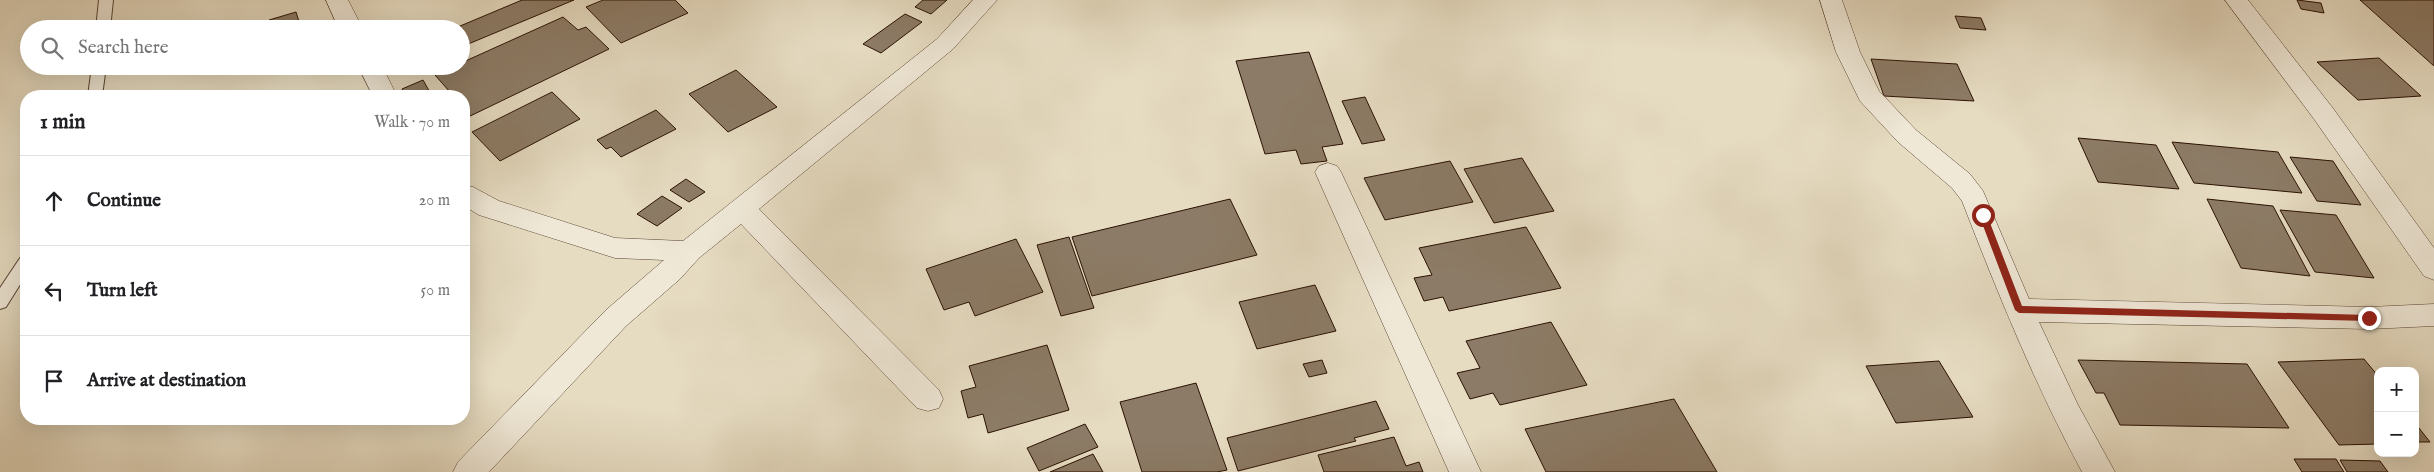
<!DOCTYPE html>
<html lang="en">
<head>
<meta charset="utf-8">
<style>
  body { margin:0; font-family:"IM FELL English",serif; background:#f6f6f6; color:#202124 }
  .controls { position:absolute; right:15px; bottom:15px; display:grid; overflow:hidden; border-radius:10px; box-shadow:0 5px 20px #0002 }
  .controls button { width:45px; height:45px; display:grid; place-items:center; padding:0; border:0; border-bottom:1px solid #e0e0e0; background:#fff; color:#202124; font:25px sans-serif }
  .stop { position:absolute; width:15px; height:15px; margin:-11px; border:4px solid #8f2418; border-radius:50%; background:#fff }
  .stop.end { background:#8f2418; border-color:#fff; box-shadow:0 1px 5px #0008 }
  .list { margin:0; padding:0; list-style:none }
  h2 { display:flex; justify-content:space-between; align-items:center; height:65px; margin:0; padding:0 20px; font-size:21px }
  h2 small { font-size:16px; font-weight:400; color:#757577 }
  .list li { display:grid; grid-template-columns:32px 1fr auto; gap:15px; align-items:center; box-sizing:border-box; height:90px; padding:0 20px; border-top:1px solid #e0e0e0 }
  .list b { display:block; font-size:19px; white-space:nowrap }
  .list em { font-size:16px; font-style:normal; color:#757577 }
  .icon { flex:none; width:28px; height:28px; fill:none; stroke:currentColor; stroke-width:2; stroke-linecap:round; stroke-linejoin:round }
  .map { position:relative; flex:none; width:2434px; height:472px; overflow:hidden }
  .search { position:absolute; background:#fff; box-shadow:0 5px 20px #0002; left:20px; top:20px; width:450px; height:55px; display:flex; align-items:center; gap:12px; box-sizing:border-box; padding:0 18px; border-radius:28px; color:#757577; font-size:19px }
  .panel { position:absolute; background:#fff; box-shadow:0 5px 20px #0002; left:20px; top:90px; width:450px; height:335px; border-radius:20px }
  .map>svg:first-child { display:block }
  .building { fill:#8c7b66; stroke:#2b1103 }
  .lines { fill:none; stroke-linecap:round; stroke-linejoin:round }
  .service-casing { stroke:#5a4433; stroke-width:2 }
  .minor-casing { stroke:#5a4433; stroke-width:1 }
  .service { fill:#efe8d7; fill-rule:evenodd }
  .minor { fill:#efe8d7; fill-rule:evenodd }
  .route { fill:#8f2418 }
</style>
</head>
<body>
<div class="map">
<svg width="2434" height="472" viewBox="0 0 2434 472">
  <rect width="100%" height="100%" fill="#e6dcc2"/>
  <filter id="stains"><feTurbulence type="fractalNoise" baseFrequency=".004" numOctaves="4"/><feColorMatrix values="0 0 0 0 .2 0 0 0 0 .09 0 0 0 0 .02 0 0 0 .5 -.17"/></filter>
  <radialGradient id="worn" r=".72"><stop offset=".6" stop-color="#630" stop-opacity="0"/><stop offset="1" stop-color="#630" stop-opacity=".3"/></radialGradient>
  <path class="building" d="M522,0H574L461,47V29H453Z
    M603,0H675L688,13L621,43L586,7Z
    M923,0H947L931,14L915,7Z
    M2297,0L2321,3L2324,13L2301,9Z
    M2360,0H2434V66Z
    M296,12L300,25L287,29H271L269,20Z
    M905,14L922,22L881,53L863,44Z
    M1955,16L1981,18L1986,30L1960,28Z
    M563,17L578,30L586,27L609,49L464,119V96H442L441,94L449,91L435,75L455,66H461V63Z
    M1309,52L1343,144L1322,147L1327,161L1301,164L1296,150L1265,154L1236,61Z
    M2379,58L2421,96L2358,100L2317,62Z
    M1871,59L1957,64L1974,101L1884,96Z
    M391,66H416L397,74Z
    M736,70L777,107L728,132L689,94Z
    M423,80L432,96H406L402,89Z
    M552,92L580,119L500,161L472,132Z
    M1365,97L1385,140L1362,144L1342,101Z
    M656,110L676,129L621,157L611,147L606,149L597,140Z
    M2078,138L2156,145L2179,189L2098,182Z
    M2172,142L2278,152L2302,193L2194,183Z
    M2290,157L2333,161L2361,205L2317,201Z
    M1522,158L1554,211L1494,223L1464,169Z
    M1450,161L1473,202L1385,220L1364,178Z
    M686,179L705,192L689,202L670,190Z
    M662,196L682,208L657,226L637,214Z
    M1230,199L1257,255L1092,296L1072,237Z
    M2207,199L2273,206L2310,276L2241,268Z
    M2280,210L2336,215L2374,278L2315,272Z
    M1526,227L1561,288L1449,311L1443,297L1424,301L1414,278L1432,275L1419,248Z
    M1069,237L1094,308L1061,316L1037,245Z
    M1016,239L1043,292L975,316L969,302L944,310L926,269Z
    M1315,285L1336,331L1257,349L1239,302Z
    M1551,322L1587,385L1500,405L1493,393L1470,399L1457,373L1480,368L1466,341Z
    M1047,345L1069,410L988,433L983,414L968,418L961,391L976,387L969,366Z
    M2364,359L2378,376V444L2339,445L2278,362Z
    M1322,360L1327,373L1309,377L1303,364Z
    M2078,360L2247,364L2289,428L2120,425L2104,393H2096Z
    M1939,361L1973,417L1896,423L1866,366Z
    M1196,383L1227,470L1217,472H1142L1120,402Z
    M1674,399L1717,472H1546L1525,429Z
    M1376,401L1389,429L1354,438L1356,441L1238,471L1227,438Z
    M2415,423L2430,442H2415Z
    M1085,424L1098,447L1039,471L1027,448Z
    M1394,437L1406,466L1419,462L1423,472H1324L1318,455Z
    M1093,454L1103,472H1050Z
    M2294,459H2336L2344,472H2302Z
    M2340,460L2380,461L2388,472H2347Z"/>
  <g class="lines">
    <g class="service-casing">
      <path id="service" d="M99,0H113L110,29H96Z
        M92,66H106L102,96H88Z
        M26,256V275L6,307L0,309V288L20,258Z"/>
    </g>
    <g class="minor-casing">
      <path id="minor" d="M326,0H348L363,29H339Z
        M973,0H997L953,49L759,209L939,390L943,399L939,408L928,411L917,408L741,224L699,258L680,279L626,326L489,472H453L458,462L606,310L664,260L615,258L479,215L464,206V185L473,187L499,201L615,238L683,241L937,39Z
        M1820,0H1842L1860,52L1879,91L1916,130L1970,174L1983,191L2029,299L2369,307L2434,304V326L2369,329L2039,322L2078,405L2115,472H2082C2035,385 1998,294 1962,201L1952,188L1898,142L1860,101L1836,52Z
        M2225,0H2248L2332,107L2434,248V280L2424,276L2314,119Z
        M358,66H382L397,96H373Z
        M1328,163L1337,166L1341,172L1481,472H1449L1315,172L1319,166Z"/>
    </g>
    <use href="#service" class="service"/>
    <use href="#minor" class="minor"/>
  </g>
  <path class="route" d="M1980,213L1987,215L2022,306L2369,315L2373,318L2369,321L2019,313L2015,310L1979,215Z"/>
  <rect width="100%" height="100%" filter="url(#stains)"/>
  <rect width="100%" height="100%" fill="url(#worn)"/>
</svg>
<div class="controls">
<button>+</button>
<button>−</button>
</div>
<div class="stop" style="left:1983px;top:215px"></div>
<div class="stop end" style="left:2369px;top:318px"></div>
<div class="search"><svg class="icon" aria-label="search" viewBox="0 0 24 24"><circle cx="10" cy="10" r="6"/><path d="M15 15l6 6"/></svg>Search here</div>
<section class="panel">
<h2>1 min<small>Walk · 70 m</small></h2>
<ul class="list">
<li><svg class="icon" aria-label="ahead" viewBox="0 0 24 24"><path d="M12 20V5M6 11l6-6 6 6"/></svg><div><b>Continue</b></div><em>20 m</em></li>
<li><svg class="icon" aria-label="left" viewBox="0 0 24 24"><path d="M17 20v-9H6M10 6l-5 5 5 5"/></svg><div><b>Turn left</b></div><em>50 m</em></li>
<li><svg class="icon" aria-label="arrive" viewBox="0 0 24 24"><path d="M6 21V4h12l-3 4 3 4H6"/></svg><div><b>Arrive at destination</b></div></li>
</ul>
</section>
</div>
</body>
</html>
